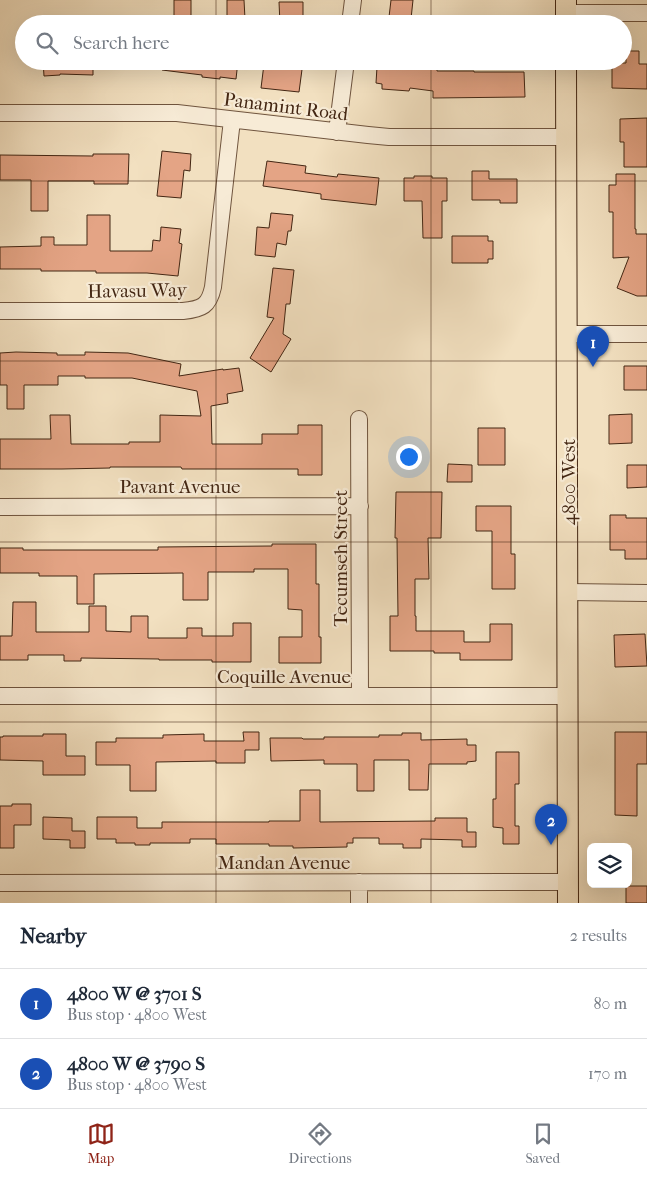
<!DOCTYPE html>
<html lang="en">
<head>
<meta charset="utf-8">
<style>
  body { margin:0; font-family:"IM FELL French Canon",serif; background:#f2f2f3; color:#1f2937 }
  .controls { position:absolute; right:15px; bottom:15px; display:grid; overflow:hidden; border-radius:8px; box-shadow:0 5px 20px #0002 }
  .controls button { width:45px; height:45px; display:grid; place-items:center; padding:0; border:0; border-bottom:1px solid #e0e1e3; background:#fff; color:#1f2937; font:25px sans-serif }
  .you { position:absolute; left:408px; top:456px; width:18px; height:18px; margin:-12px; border:4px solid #fff; border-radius:50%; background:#1a73e8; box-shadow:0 0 0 8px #1a73e833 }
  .badge { display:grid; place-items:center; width:32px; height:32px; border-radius:50%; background:#8f2418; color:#fff; font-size:16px; font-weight:700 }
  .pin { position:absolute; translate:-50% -41px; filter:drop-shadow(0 1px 2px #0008) }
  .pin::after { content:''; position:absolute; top:26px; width:18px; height:15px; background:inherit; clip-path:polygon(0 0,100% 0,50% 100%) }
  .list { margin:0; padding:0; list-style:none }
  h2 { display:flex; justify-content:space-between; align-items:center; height:65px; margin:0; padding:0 20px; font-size:21px }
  h2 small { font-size:16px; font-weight:400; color:#747a83 }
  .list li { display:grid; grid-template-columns:32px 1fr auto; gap:15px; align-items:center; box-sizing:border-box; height:70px; padding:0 20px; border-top:1px solid #e0e1e3 }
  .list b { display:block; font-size:19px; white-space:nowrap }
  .list p { margin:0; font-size:16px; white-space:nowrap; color:#747a83 }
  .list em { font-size:16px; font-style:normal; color:#747a83 }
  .icon { flex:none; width:28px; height:28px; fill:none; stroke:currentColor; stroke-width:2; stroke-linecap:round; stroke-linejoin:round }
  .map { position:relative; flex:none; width:647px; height:903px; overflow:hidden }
  .search { position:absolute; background:#fff; box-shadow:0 5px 20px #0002; left:15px; right:15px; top:15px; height:55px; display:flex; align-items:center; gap:12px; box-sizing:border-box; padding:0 18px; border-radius:28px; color:#747a83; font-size:19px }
  .sheet { height:205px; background:#fff }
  nav { display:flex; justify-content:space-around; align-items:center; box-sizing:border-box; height:70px; border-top:1px solid #e0e1e3; background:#fff; font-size:14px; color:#747a83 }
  nav a { display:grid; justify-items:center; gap:2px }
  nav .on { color:#8f2418 }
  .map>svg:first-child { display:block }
  .building { fill:#e4a485; stroke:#432613 }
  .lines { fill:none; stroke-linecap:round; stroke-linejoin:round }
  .minor-casing { stroke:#6f543e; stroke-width:18 }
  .major-casing { stroke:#432613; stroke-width:22 }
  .minor { stroke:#f7ebd6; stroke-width:16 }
  .major { stroke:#f2e0c0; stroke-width:20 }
  .grid { fill:none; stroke:#432613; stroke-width:1; stroke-opacity:0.55 }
  .labels { text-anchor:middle; stroke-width:4.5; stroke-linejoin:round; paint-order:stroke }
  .street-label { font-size:19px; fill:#432613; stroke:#f7ebd6 }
</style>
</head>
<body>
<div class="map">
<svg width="647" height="903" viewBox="0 0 647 903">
  <rect width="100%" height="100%" fill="#f2e0c0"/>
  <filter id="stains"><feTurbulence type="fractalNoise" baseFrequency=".004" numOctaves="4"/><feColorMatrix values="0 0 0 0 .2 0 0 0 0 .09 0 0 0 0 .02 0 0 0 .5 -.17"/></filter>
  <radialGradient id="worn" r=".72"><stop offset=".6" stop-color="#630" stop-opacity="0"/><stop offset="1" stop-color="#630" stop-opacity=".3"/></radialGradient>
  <path class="building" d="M174,0H191V16H174Z
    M227,0H244L245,19H227Z
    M391,0H413L411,19L389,17Z
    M279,2H303V24H280Z
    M626,51H639V64H647V89L612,88V63H626Z
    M43,61H93V75L60,74V75L44,76Z
    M162,61H238L236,79L220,77V79L202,77V75L162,70Z
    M279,61L303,62L299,92L261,88L264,64L278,65Z
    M384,61H437V71H474V72H524L525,97L433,98V91L410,88L409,91L382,89V84L376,83L377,67L384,68Z
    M647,118V167H624V142H620V119Z
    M162,151L191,154L190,171L184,170L181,198L157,196Z
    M93,154H129L128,184H94V181H48V211H31V180H0V155L93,156Z
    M267,161L306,166L305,173L337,177L338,174L379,178L376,205L321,199V194L263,186Z
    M472,171H489V179H517V203H500V200H472Z
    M616,174H635V229H636V234H647V296H637L617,288L629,257L613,258V212H609V185H616Z
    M414,176H432V178H447V201H442V238H423L422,201H404V178H414Z
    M271,213L293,215L291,231H288L286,245L277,243L275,257L255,255L257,227L269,228Z
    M87,215H110V251H152L153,240L160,241L161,227L181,229L179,243L182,244L178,276L147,273H96V271H41V269H0V247L41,246V237H54V245H87Z
    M452,236H488V241H493V259H488V263H452Z
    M273,268L294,270L290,304H286L283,334L291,339L271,372L250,358L274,318L267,317Z
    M16,352L57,353V355H85V352L128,353L181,364L179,376L223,369V370L239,368L243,391L227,394L228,403L211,406L212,444H262V434H298V425H322V475H298V469H182L181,467H110V468L62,469H0V439H51L50,415H70L71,444H129V442H160V415L201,416L197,391L132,378H85V376H58V385H24V409H7V385H0V353Z
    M624,366H647V390H624Z
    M632,414V443L609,444V415Z
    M478,428H505V465H478Z
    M448,464L472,465V482H447Z
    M627,465H647V487L627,488Z
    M396,492H442L441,538H428L429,579H415V616H416V631H464V642H490V624H512V660H460V653H434V651H390V616H398L397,538H395Z
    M476,506H511V554H515V589H492V531H476Z
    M610,515H626V518H647V559H625V550H610Z
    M272,544H316V584H319V637H321V663H279V637H302V610L288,609V569H254V572H208V600H183V573L94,574V604H77V576H39V573H0V548H23V550H158V547L272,546Z
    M13,602H36V632H89V606H106V631L131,632V616H148V638H187V628H202V636H233V623H251V662H212V660H159V659L81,658V661H64V655H28V660H0V636H12Z
    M645,634L647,666L615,667L614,635Z
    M243,732H259V750H245V763H216V761L156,762V791H130V765H96V742H116V738H163V735L204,734V741H244Z
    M615,732H647V764H637V816L615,815Z
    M402,733H421V740L467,739V745H476V761L467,762V764H429L428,790H409V760H374V791H357V764H324V760L271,761L270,738H302L303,739H324V737H379V735H402Z
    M43,734H66V756H85V775H43V761L0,760V737H3V736H43Z
    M496,752H519V784H515V826H519V844H503V828L493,827V799H496Z
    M300,790H320V822L435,821V818H467V832H476V847H462V840L421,839V848H403V844H379V838H353V843H347V847L293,848V846H269V844H216V839H190V843H150V845H135V843H116V839H97V817H137V828H162V822H269V821H300Z
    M12,804H31V825H14V848H0V806H12Z
    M43,817L72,818V831H85V848H70V840L43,839Z
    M626,886H647V903H626Z"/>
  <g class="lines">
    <g class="minor-casing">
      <path id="minor" d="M566,13H647
        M350,24L353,0
        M0,113H177L368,135L389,137H567
        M337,132L346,61
        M0,311H183C202,309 209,306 213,287L232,120
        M567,334H647
        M359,419L360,696
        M0,507L360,506
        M568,592L647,593
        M0,696H568
        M359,882V903
        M0,883L568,882"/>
    </g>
    <g class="major-casing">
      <path id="major" d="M566,0V24
        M566,61L568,903"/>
    </g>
    <use href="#minor" class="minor"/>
    <use href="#major" class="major"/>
  </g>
  <path class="grid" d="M216,0V24M431,0V24M216,61V903M431,61V903M0,181H647M0,361H647M0,542H647M0,722H647"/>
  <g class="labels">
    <g class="street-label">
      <text transform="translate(286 106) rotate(7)" y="7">Panamint Road</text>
      <text transform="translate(137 290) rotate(-1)" y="7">Havasu Way</text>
      <text transform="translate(568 482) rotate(-90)" y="7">4800 West</text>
      <text x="180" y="493">Pavant Avenue</text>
      <text transform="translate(340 558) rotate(-90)" y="7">Tecumseh Street</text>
      <text x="284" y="683">Coquille Avenue</text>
      <text x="284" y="869">Mandan Avenue</text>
    </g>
  </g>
  <rect width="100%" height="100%" filter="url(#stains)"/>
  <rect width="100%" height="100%" fill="url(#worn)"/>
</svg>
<div class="controls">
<button><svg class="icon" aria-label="layers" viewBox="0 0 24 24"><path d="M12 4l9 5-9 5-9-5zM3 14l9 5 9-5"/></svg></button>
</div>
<div class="you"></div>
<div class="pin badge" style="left:593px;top:367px;background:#1a4fb4">1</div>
<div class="pin badge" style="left:551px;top:845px;background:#1a4fb4">2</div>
<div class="search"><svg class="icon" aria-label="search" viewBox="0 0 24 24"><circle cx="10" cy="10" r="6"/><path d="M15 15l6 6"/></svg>Search here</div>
</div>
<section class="sheet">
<h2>Nearby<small>2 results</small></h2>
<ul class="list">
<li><span class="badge" style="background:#1a4fb4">1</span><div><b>4800 W @ 3701 S</b><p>Bus stop · 4800 West</p></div><em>80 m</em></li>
<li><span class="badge" style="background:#1a4fb4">2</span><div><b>4800 W @ 3790 S</b><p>Bus stop · 4800 West</p></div><em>170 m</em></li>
</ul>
</section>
<nav>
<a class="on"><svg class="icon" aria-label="map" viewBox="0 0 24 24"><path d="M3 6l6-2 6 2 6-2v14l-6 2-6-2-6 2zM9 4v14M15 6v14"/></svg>Map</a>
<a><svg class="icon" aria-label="directions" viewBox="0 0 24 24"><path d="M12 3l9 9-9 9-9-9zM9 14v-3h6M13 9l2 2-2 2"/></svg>Directions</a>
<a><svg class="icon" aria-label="saved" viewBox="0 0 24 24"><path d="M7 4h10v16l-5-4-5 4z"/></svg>Saved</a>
</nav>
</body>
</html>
